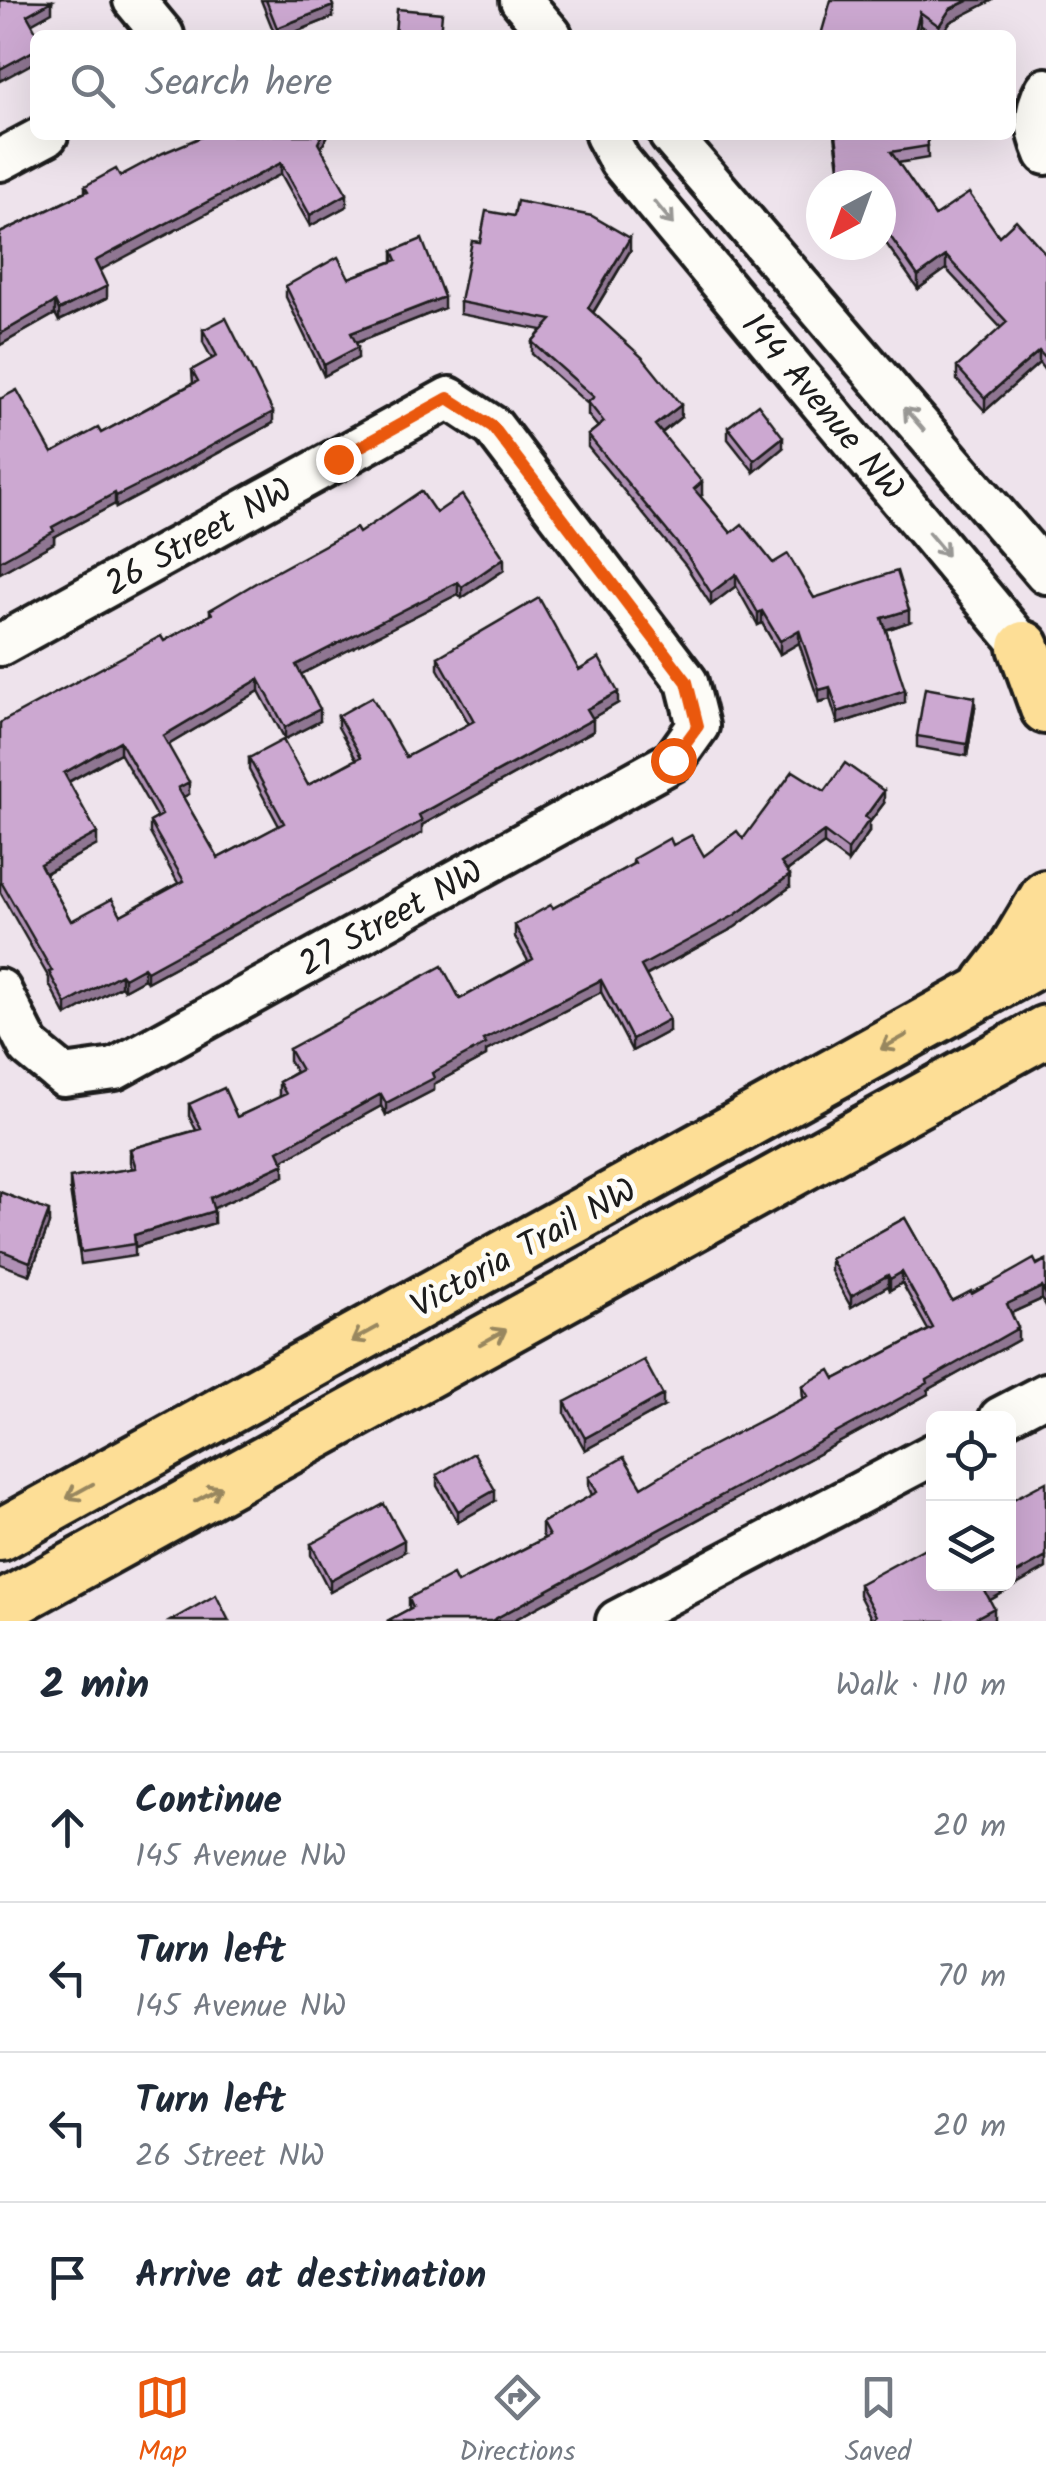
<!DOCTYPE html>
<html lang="en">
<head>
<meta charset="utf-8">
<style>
  body { margin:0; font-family:Kalam,sans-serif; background:#f2f2f3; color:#1f2937 }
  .controls { position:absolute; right:30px; bottom:30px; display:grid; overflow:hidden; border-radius:15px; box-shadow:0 10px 40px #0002 }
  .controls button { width:90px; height:90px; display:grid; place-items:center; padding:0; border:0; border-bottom:2px solid #e0e1e3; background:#fff; color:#1f2937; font:50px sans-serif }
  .compass { position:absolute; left:806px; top:170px; width:90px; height:90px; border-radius:50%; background:#fff; box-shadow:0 10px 40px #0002; rotate:221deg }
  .stop { position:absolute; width:30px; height:30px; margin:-22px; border:8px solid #ea580c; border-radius:50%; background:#fff }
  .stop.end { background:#ea580c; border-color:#fff; box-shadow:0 2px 10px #0008 }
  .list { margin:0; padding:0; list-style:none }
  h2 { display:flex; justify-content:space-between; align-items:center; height:130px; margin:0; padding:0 40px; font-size:42px }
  h2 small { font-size:32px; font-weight:400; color:#747a83 }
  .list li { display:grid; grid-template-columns:65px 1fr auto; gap:30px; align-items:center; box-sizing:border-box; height:150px; padding:0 40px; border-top:2px solid #e0e1e3 }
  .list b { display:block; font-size:38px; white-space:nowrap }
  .list p { margin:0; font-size:32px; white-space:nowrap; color:#747a83 }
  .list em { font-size:32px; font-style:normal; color:#747a83 }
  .icon { flex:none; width:55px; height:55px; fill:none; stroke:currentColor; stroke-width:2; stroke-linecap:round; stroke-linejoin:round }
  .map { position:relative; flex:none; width:1046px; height:1621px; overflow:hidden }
  .search { position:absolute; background:#fff; box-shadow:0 10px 40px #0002; left:30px; right:30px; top:30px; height:110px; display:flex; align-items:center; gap:25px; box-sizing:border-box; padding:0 35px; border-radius:15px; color:#747a83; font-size:38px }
  .sheet { height:730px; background:#fff }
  nav { display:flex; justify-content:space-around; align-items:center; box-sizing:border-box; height:140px; border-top:2px solid #e0e1e3; background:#fff; font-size:28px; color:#747a83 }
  nav a { display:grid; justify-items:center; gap:5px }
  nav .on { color:#ea580c }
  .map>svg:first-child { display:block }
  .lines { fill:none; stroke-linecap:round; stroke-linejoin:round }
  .minor-casing { stroke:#1c1c1c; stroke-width:48 }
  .major-casing { stroke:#1c1c1c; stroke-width:58 }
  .minor { stroke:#fdfcf7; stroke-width:40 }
  .major { stroke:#fdde96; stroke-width:50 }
  .wall { fill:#af90b4; stroke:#1c1c1c; stroke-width:2.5; fill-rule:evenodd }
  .shaded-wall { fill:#8f7692; stroke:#1c1c1c; stroke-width:2.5 }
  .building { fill:#cca8d1; stroke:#1c1c1c; stroke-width:2.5; fill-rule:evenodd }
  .oneway { stroke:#989794 }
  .oneway2 { stroke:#98875f }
  .route { stroke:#ea580c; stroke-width:12 }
  .labels { text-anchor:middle; stroke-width:9; stroke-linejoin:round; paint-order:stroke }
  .street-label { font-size:35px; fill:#1c1c1c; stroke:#fdfcf7 }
</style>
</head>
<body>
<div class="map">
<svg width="1046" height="1621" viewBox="0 0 1046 1621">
  <rect width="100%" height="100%" fill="#eee3ec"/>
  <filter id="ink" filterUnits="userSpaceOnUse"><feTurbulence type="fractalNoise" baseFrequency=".01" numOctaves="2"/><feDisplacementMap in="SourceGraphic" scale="20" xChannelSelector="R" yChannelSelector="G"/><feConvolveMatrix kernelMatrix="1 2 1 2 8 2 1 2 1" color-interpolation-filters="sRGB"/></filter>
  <g filter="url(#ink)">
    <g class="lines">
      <g class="minor-casing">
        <path id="minor" d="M134,0L163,35
          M521,0L551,35
          M1046,89C1033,112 1036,131 1046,154
          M606,135L620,161L1043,670
          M670,135L1046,573
          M0,160L47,135
          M0,645L449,398L493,427L687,682L698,726L673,761L115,1069L64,1076L29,1047L0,990
          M1000,1418L1046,1394
          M617,1621L934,1454"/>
      </g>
      <g class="major-casing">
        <path id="major" d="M1024,647L1046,708
          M989,983L1010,956L1046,896
          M0,1535L1046,957
          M0,1608L1046,1031"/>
      </g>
      <use href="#minor" class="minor"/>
      <use href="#major" class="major"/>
    </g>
    <path class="wall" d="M261,0H331L333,17L288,35H275Z
      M831,0H993L950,22L941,35H934L920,25Z
      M206,135H328L321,148L347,206L310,226L281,174L99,270L107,298L59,321L55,314L0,345V233L85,192V186L120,176Z
      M835,135H927L928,158L898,163L935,216L999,236L1046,254V372L1039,363L985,411L957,380V367L1001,328L946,269L918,289L881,236V185H841Z
      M480,242L630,251L593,313L681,417L662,433L702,495L700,496L731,533L773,563L814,598L909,622L886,630L905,702L838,724L830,699L819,702L799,643L780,654L762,623L758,625L736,586L711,605L686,566L588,447V435L598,427L588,415V404L532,354V342L542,330L460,314V302Z
      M393,251L444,308L356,343L358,358L324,376L286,297V286L349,278L393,261Z
      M203,330L273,423L162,484L116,508L115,504L54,537V543L0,573V399L52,453L101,433L193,383L192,370L212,359L203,342Z
      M728,427L783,448L754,472L728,439Z
      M436,513L504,570L462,598L458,594L301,674L320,721L285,739L259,691L168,745L189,794L183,797L218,858L279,826L249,770V758L308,785L356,759L338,727V716L406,757L469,724L438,669V657L579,670L618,703L592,718L593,731L422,825V833L147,982L144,979L124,990L121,986L66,1016L49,984V978L0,892V723L164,641L210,615V610L359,533ZM120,753L157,818L150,822V833L178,883L121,915L71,921L45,874L97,845L69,782Z
      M975,708L967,756L917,747V736Z
      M825,791L884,803L869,823V832L848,862L824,844L787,871L790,887L735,927L646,976L669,1031L632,1051L601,992L486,1051V1056L434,1084V1090L386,1115L381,1106L283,1160L284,1176L213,1208L214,1223L135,1247V1256L81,1264L70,1190V1178L132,1169L130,1162V1149L196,1130L189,1116V1104L237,1117L281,1097L279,1094V1082L296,1072L289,1061V1049L460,999L528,961L515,937V925L553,908L633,864V859L673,845L704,856L743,839Z
      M0,1192L49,1224L30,1275L0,1264Z
      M905,1218L952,1301L1046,1260V1306L1042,1299L1011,1313L1018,1340L928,1390V1394L512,1621H387L409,1609V1598L457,1583L544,1538L542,1534V1523L592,1495L589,1488V1477L642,1487L803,1399L802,1386L835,1379L928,1330L902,1283L890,1290L888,1286L851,1307L831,1271V1259Z
      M565,1402L663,1407L585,1450L565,1414Z
      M437,1475L495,1501L458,1522L437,1486Z
      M311,1544L404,1552L330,1592L311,1555Z
      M1046,1568L990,1600L994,1620L991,1621H866L871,1618L859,1595V1584Z"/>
    <path class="shaded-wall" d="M969,0H993L950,22L941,35H939V26L950,9Z
      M52,1V12L27,26V15Z
      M333,6V17L288,35H277V28Z
      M920,12V25L918,35H914Z
      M35,50V62L0,81V69Z
      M322,135H328L318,154V143Z
      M281,163V174L95,273V261Z
      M347,194V206L310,226V215Z
      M630,238V251L588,321V308Z
      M946,256V269L918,289V276Z
      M107,286V298L59,321V310Z
      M444,297V308L351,345V333Z
      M55,302V314L0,345V334Z
      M358,347V358L324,376V365Z
      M1039,351V363L985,411V398Z
      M681,405V417L655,438V425Z
      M273,412V423L116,508V496Z
      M783,437V448L754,472V460Z
      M702,482V495L694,501V489Z
      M115,493V504L54,537V543L0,573V561L52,527Z
      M504,558V570L462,598V587Z
      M736,574V586L711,605V593Z
      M458,582V594L296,677V665Z
      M909,610V622L882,631V618Z
      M762,611V623L758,625V613Z
      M799,630V643L780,654V641Z
      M259,679V691L163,748V736Z
      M830,687V699L819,702V690Z
      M905,690V702L838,724V712Z
      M618,692V703L587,721V709Z
      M975,697V708L967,756V744Z
      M320,709V721L285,739V727Z
      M593,719V731L422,825V833L147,982V971L419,815Z
      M120,741V753L64,784V773Z
      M189,782V794L178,800V788Z
      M884,791V803L869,823V832L848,862V850L865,817Z
      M824,832V844L781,875V863Z
      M97,833V845L40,876V864Z
      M790,875V887L735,927L641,978V966Z
      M144,967V979L124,990V978Z
      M121,974V986L66,1016V1004Z
      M601,980V992L486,1051V1056L434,1084V1090L386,1115V1103L483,1040Z
      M669,1019V1031L632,1051V1039Z
      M381,1094V1106L278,1163V1151Z
      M284,1164V1176L210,1210V1198Z
      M49,1211V1224L30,1275V1262Z
      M214,1211V1223L135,1247L134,1235Z
      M902,1272V1283L890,1290V1279Z
      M888,1275V1286L851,1307V1296Z
      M1042,1287V1299L1007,1315V1304Z
      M1018,1328V1340L928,1390V1394L512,1621H491Z
      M663,1395V1407L585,1450V1438Z
      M495,1490V1501L458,1522V1511Z
      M404,1540V1552L330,1592V1580Z
      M1046,1557V1568L985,1603V1591L998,1584H1008V1578Z
      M994,1608V1620L991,1621H970Z"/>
    <path class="building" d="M0,0L52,1L27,15L38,35H35V50L0,69Z
      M266,0H331L333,6L277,28Z
      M831,0H969L950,9L939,26L920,12L914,35H821Z
      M397,9L442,13L440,35H395Z
      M206,135H322L318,143L347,194L310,215L281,163L95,261L107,286L59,310L55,302L0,334V233L88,191L85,186L116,169L120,176L163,153Z
      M836,135H927L928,146L891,152L935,216L969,193L999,236L1016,220L1046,254V359L1039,351L985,398L957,367L1007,322L946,256L918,276L881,223V185H842Z
      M517,201L592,216L630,238L588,308L643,358L681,405L655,425L702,482L694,489L731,533L742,524L773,563L788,554L814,598L897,571L909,610L882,618L905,690L838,712L830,687L819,690L799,630L780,641L762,611L758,613L736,574L711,593L686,554L588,435L604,422L588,402L594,397L532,342L552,320L460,302L472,241L480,242L486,211L514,216Z
      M422,239L444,297L351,333L358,347L324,365L286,286L338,257L349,278L397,260L393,251Z
      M226,318L273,412L162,473L116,496L115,493L52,527L54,531L0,561V399L17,390L52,453L98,428L101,433L198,381L192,370L217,356L203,330Z
      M758,404L783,437L754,460L728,427Z
      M421,491L436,513L462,495L504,558L462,587L458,582L296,665L320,709L285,727L259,679L163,736L189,782L178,788L218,858L284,823L249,758L283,740L308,785L361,757L338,716L372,697L406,757L474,721L438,657L539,598L579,670L599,658L618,692L587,709L593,719L419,815L422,821L147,971L144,967L124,978L121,974L66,1004L49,972L52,971L0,880V723L161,636L164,641L212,614L210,610L259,581L356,528L359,533ZM120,741L162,815L150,822L184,881L121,915L112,899L71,921L40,864L97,833L64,773Z
      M925,688L975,697L967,744L917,736Z
      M845,763L884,791L865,817L869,820L848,850L824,832L781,863L790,875L735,915L641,966L669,1019L632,1039L601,980L483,1040L486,1044L432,1073L434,1078L386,1103L381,1094L278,1151L284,1164L210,1198L214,1211L134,1235L135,1244L81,1252L70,1178L136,1168L130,1149L201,1129L189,1104L224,1088L237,1117L286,1094L279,1082L301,1070L289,1049L442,966L460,999L533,959L515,925L551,905L553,908L635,863L633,859L670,838L673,845L692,835L704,856L737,831L743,839L793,771L825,791Z
      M0,1192L49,1211L30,1262L0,1250Z
      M905,1218L952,1301L971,1291L972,1294L1034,1259L1037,1265L1046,1260V1295L1042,1287L1007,1304L1018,1328L927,1380L928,1383L491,1621H387L413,1607L409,1598L453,1575L457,1583L549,1536L542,1523L597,1492L589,1477L624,1457L642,1487L696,1454L808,1396L802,1386L830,1370L835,1379L933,1328L902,1272L890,1279L888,1275L851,1296L831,1259Z
      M644,1360L663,1395L585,1438L565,1402Z
      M474,1453L495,1490L458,1511L437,1475Z
      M1046,1482V1557L1008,1578V1502Z
      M384,1504L404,1540L330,1580L311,1544Z
      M934,1543V1584H998L985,1591L994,1608L970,1621H866L876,1616L859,1584Z
      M216,1595L229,1621H170Z"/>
    <defs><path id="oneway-shaft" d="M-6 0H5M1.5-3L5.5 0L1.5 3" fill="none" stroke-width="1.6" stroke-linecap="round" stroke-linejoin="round" transform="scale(2.5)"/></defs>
    <g class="oneway">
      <use href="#oneway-shaft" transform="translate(664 213) rotate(50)"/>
      <use href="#oneway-shaft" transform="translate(914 419) rotate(-131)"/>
      <use href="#oneway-shaft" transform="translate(938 544) rotate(50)"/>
    </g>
    <g class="oneway2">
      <use href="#oneway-shaft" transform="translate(894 1042) rotate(151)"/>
      <use href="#oneway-shaft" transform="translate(365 1334) rotate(151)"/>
      <use href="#oneway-shaft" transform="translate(493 1337) rotate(-29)"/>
      <use href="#oneway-shaft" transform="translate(80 1491) rotate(151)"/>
      <use href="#oneway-shaft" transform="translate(208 1494) rotate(-29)"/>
    </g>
  </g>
  <g class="lines" filter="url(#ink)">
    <path class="route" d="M338,459L448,398L493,427L687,682L698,726L673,760"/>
  </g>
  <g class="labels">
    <g class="street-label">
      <text transform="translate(824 406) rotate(50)" y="12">144 Avenue NW</text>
      <text transform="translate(198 536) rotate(-29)" y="12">26 Street NW</text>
      <text transform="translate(390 917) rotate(-29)" y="12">27 Street NW</text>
      <text transform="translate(523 1247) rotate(-29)" y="12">Victoria Trail NW</text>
    </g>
  </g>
</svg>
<div class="controls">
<button><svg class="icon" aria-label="locate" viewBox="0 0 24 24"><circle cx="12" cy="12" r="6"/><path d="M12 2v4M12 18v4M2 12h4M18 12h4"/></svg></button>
<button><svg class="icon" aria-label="layers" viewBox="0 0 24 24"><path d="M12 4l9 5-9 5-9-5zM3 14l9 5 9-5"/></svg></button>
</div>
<svg class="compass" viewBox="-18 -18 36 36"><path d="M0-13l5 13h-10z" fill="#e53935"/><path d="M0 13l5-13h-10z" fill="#747a83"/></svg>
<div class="stop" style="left:673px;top:760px"></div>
<div class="stop end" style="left:338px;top:459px"></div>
<div class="search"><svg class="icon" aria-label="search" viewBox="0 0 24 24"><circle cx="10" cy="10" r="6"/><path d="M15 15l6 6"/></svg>Search here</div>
</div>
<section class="sheet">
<h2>2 min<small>Walk · 110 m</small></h2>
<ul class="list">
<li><svg class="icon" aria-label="ahead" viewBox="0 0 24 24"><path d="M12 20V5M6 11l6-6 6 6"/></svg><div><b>Continue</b><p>145 Avenue NW</p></div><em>20 m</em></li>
<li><svg class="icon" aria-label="left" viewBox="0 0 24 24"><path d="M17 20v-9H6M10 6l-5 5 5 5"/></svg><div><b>Turn left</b><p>145 Avenue NW</p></div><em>70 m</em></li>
<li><svg class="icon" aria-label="left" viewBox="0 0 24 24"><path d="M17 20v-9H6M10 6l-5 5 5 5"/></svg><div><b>Turn left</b><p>26 Street NW</p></div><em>20 m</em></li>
<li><svg class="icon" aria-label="arrive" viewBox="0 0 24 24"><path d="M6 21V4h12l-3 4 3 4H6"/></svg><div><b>Arrive at destination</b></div></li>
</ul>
</section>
<nav>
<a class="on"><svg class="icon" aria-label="map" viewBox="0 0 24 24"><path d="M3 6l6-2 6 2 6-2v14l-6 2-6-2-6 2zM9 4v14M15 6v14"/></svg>Map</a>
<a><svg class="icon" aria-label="directions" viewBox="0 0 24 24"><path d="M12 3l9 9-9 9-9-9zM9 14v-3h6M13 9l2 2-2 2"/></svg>Directions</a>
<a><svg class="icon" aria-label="saved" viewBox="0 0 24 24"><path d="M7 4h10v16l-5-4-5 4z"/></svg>Saved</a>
</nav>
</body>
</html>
